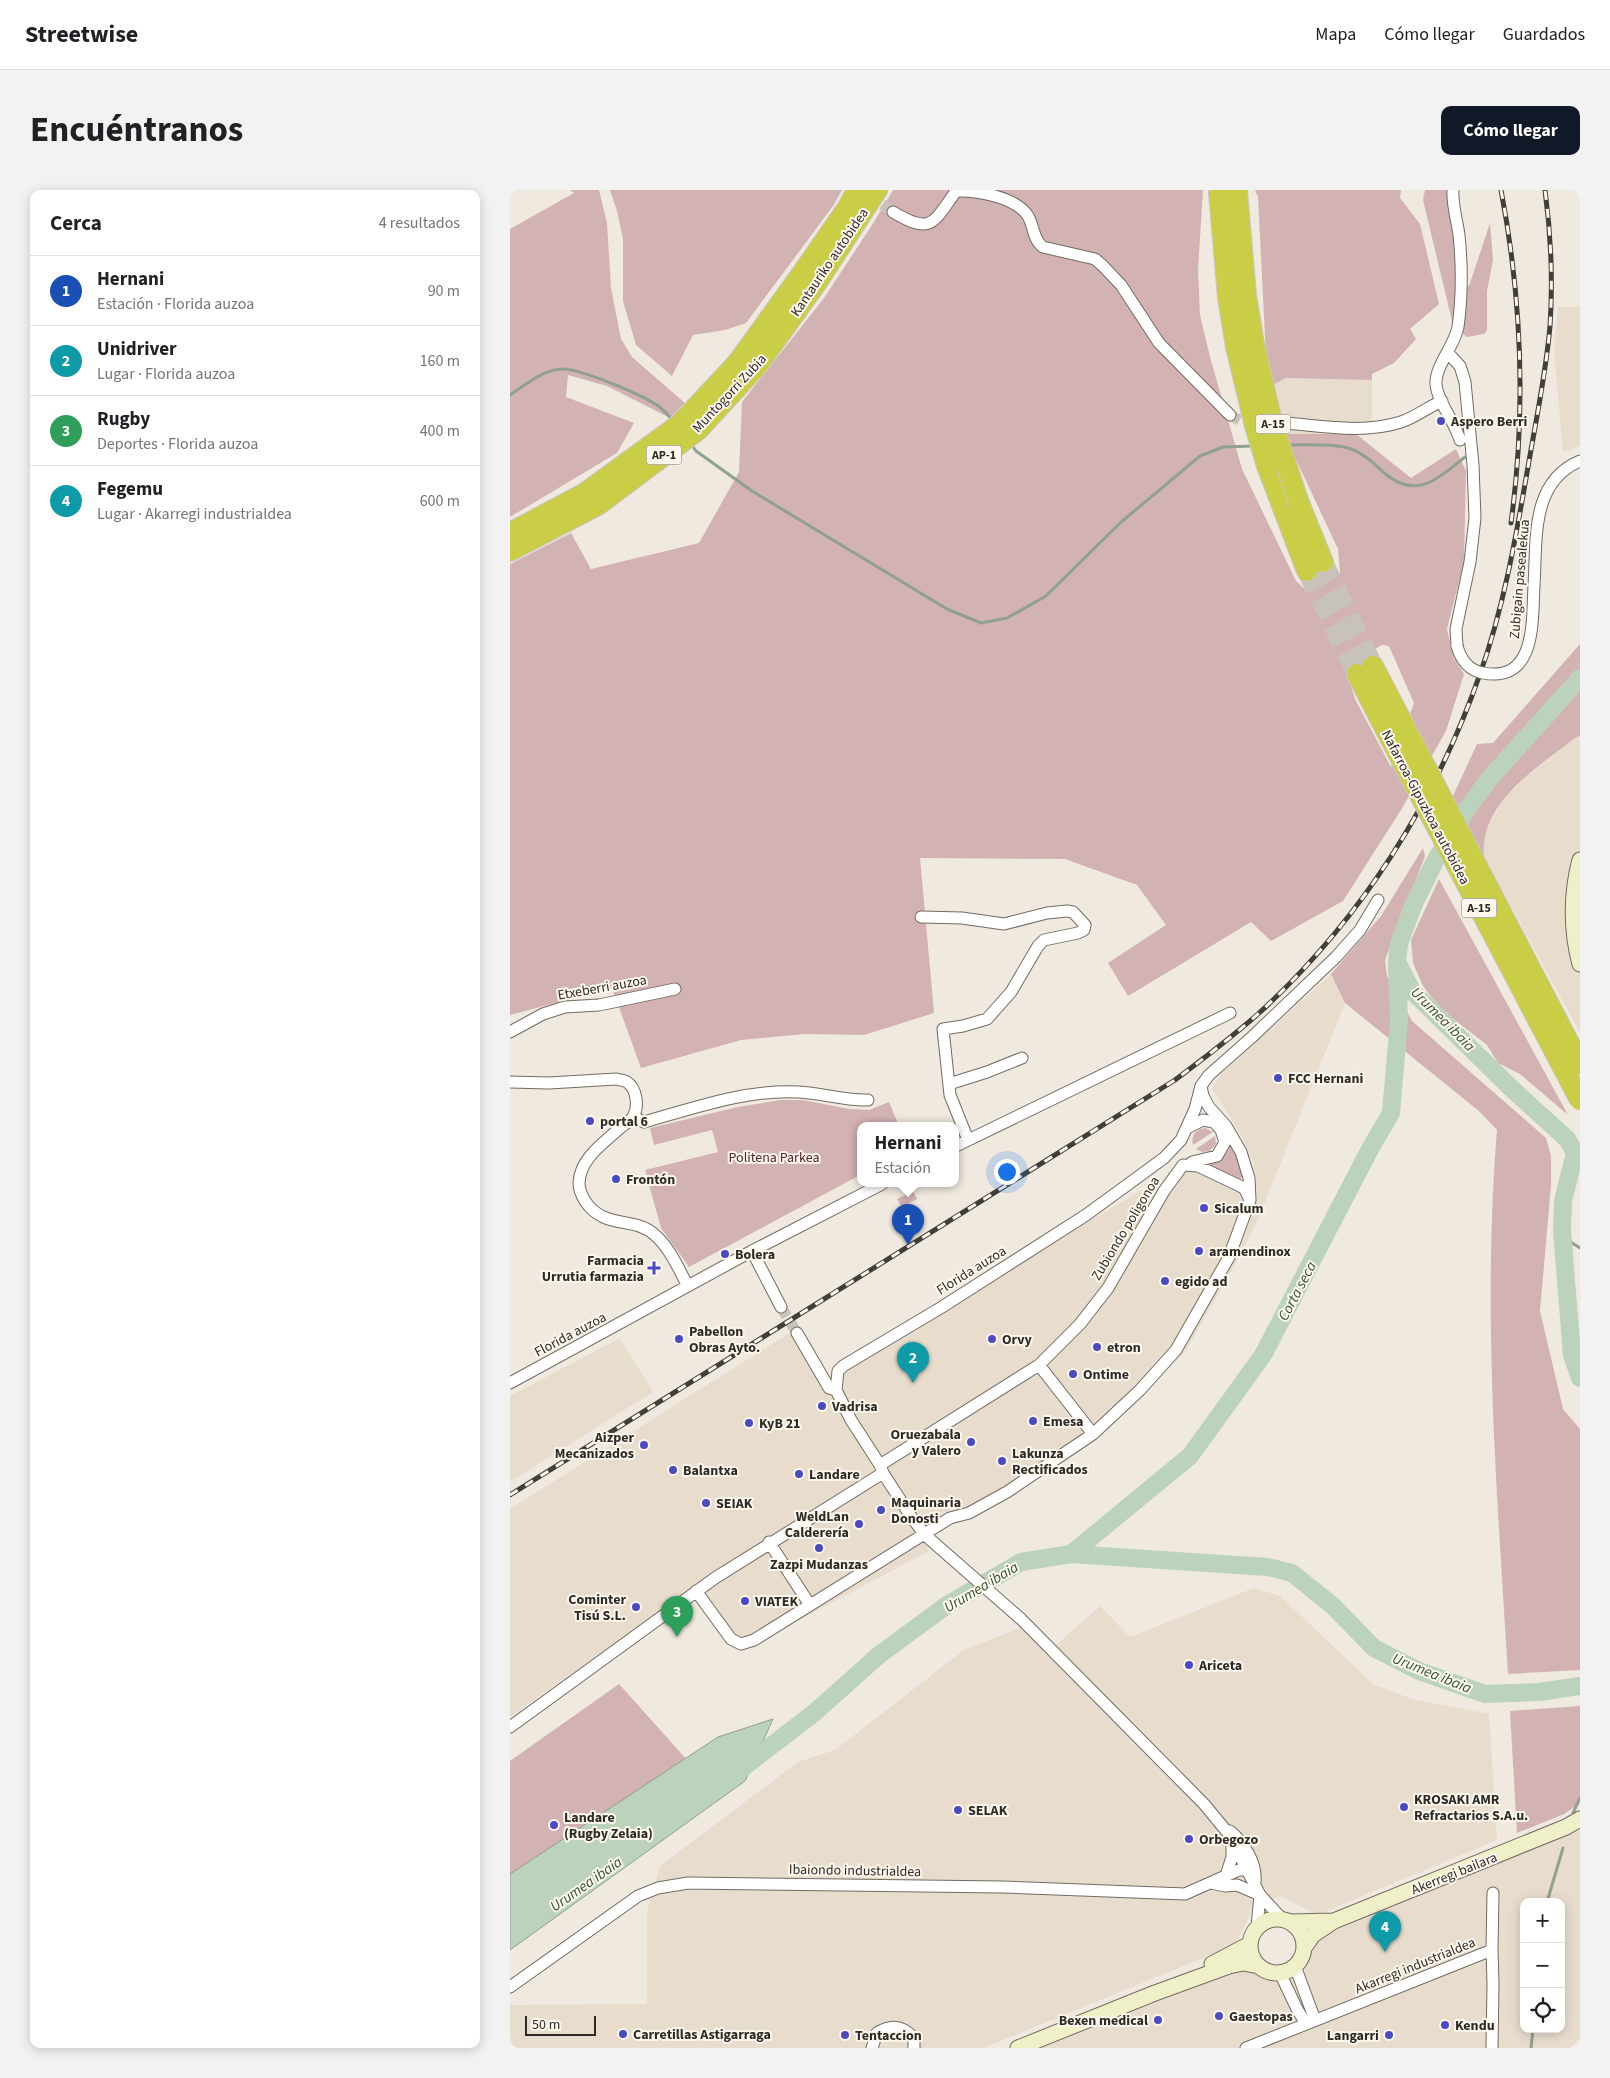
<!DOCTYPE html>
<html lang="es">
<head>
<meta charset="utf-8">
<style>
  body { margin:0; font-family:"Source Sans 3",sans-serif; background:#f2f2f2; color:#202124 }
  .controls { position:absolute; right:15px; bottom:15px; display:grid; overflow:hidden; border-radius:10px; box-shadow:0 2px 12px #0003 }
  .controls button { width:45px; height:45px; display:grid; place-items:center; padding:0; border:0; border-bottom:1px solid #e0e0e0; background:#fff; color:#202124; font:25px sans-serif }
  .scale { position:absolute; left:15px; bottom:12px; width:71px; box-sizing:border-box; padding-left:5px; border:2px solid #2d2b27; border-top:0; font-size:14px; line-height:18px; white-space:nowrap; color:#2d2b27; -webkit-text-stroke:4px #fdf6ec; paint-order:stroke }
  .you { position:absolute; left:496px; top:981px; width:18px; height:18px; margin:-12px; border:4px solid #fff; border-radius:50%; background:#1a73e8; box-shadow:0 0 0 8px #1a73e833 }
  .badge { display:grid; place-items:center; width:32px; height:32px; border-radius:50%; background:#111827; color:#fff; font-size:16px; font-weight:700 }
  .pin { position:absolute; translate:-50% -41px; filter:drop-shadow(0 1px 2px #0008) }
  .pin::after { content:''; position:absolute; top:26px; width:18px; height:15px; background:inherit; clip-path:polygon(0 0,100% 0,50% 100%) }
  .popup { position:absolute; left:347px; top:932px; width:102px; height:65px; box-sizing:border-box; display:grid; place-content:center; border-radius:10px; background:#fff; filter:drop-shadow(0 1px 4px #0005); font-size:16px; white-space:nowrap; color:#757577 }
  .popup b { font-size:19px; color:#202124 }
  .popup::after { content:''; position:absolute; left:50%; top:100%; margin-left:-10px; border:10px solid transparent; border-top-color:#fff }
  .list { margin:0; padding:0; list-style:none }
  h2 { display:flex; justify-content:space-between; align-items:center; height:65px; margin:0; padding:0 20px; font-size:21px }
  h2 small { font-size:16px; font-weight:400; color:#757577 }
  .list li { display:grid; grid-template-columns:32px 1fr auto; gap:15px; align-items:center; box-sizing:border-box; height:70px; padding:0 20px; border-top:1px solid #e0e0e0 }
  .list b { display:block; font-size:19px; white-space:nowrap }
  .list p { margin:0; font-size:16px; white-space:nowrap; color:#757577 }
  .list em { font-size:16px; font-style:normal; color:#757577 }
  .icon { flex:none; width:28px; height:28px; fill:none; stroke:currentColor; stroke-width:2; stroke-linecap:round; stroke-linejoin:round }
  .map { position:relative; flex:none; width:1070px; height:1858px; overflow:hidden; border-radius:10px }
  header { display:flex; align-items:center; gap:30px; box-sizing:border-box; height:70px; padding:0 25px; background:#fff; border-bottom:1px solid #e0e0e0 }
  header strong { font-size:24px }
  nav { display:flex; gap:28px; margin-inline-start:auto; font-size:18px }
  .intro { display:flex; align-items:center; justify-content:space-between; box-sizing:border-box; height:120px; padding:0 30px }
  h1 { margin:0; font-size:35px }
  .button { padding:12px 22px; border-radius:10px; background:#111827; color:#fff; font-size:18px; font-weight:700 }
  main { display:flex; gap:30px; padding:0 30px }
  aside { flex:1; background:#fff; border-radius:10px; box-shadow:0 2px 12px #0003 }
  .map>svg:first-child { display:block }
  .built { fill:#e8ddcd; fill-rule:evenodd }
  .green { fill:#d3b2b4; fill-rule:evenodd }
  .water { fill:#bcd3bb; stroke:#91a18f }
  .lines { fill:none; stroke-linecap:round; stroke-linejoin:round }
  .stream { stroke:#91a18f; stroke-width:3 }
  .river { stroke:#bcd3bb; stroke-width:18 }
  .minor-tunnel { stroke:#c8c3ba; stroke-width:11; stroke-dasharray:11 5.5; stroke-linecap:butt }
  .motorway-tunnel { stroke:#c8c3ba; stroke-width:20; stroke-dasharray:20 10; stroke-linecap:butt }
  .minor-casing { stroke:#716b62; stroke-width:13 }
  .secondary-casing { stroke:#716b62; stroke-width:17 }
  .motorway-casing { stroke:#c8c8c7; stroke-width:22 }
  .minor { stroke:#fff; stroke-width:11 }
  .secondary { stroke:#eff0c8; stroke-width:15 }
  .motorway { stroke:#cacd46; stroke-width:20 }
  .rail-casing { stroke:#413f3a; stroke-width:5 }
  .rail { stroke:#fdf6ec; stroke-width:3; stroke-dasharray:9; stroke-linecap:butt }
  .minor-bridge-casing { stroke:#716b62; stroke-width:13; stroke-linecap:butt }
  .motorway-bridge-casing { stroke:#c8c8c7; stroke-width:22; stroke-linecap:butt }
  .minor-bridge { stroke:#fff; stroke-width:11 }
  .motorway-bridge { stroke:#cacd46; stroke-width:20 }
  .poi-dot { fill:#4a4bc1; stroke:#fdf6ec; stroke-width:2 }
  .labels { text-anchor:middle; stroke-width:4; stroke-linejoin:round; paint-order:stroke }
  .shield { fill:#fdf6ec; stroke:#6b6862; stroke-width:1 }
  .shield-label { font-size:12px; font-weight:bold; fill:#2d2b27 }
  .street-label { font-size:14px; fill:#2d2b27; stroke:#fdf6ec }
  .poi-label { font-size:14px; font-weight:bold; fill:#2d2b27; stroke:#fdf6ec; text-anchor:start }
  .park-label { font-size:14px; fill:#56262c; stroke:#fdf6ec }
  .water-label { font-size:15px; font-style:italic; fill:#2f522d; stroke:#fdf6ec }
</style>
</head>
<body>
<header>
<strong>Streetwise</strong>
<nav><a>Mapa</a><a>Cómo llegar</a><a>Guardados</a></nav>
</header>
<div class="intro"><h1>Encuéntranos</h1><a class="button">Cómo llegar</a></div>
<main>
<aside>
<h2>Cerca<small>4 resultados</small></h2>
<ul class="list">
<li><span class="badge" style="background:#1a4fb4">1</span><div><b>Hernani</b><p>Estación · Florida auzoa</p></div><em>90 m</em></li>
<li><span class="badge" style="background:#0f9aa8">2</span><div><b>Unidriver</b><p>Lugar · Florida auzoa</p></div><em>160 m</em></li>
<li><span class="badge" style="background:#2e9e5b">3</span><div><b>Rugby</b><p>Deportes · Florida auzoa</p></div><em>400 m</em></li>
<li><span class="badge" style="background:#0f9aa8">4</span><div><b>Fegemu</b><p>Lugar · Akarregi industrialdea</p></div><em>600 m</em></li>
</ul>
</aside>
<div class="map">
<svg width="1070" height="1858" viewBox="0 0 1070 1858">
  <rect width="100%" height="100%" fill="#efe9df"/>
  <path class="built" d="M1048,117H1070V256L1053,262L1044,162Z
    M776,188L862,190V232L846,244H774L763,195Z
    M1070,546V843L974,667L973,653L975,642L994,608L1016,587L1065,548Z
    M821,784L835,813L749,1027L728,1069L676,1161L602,1234L415,1345L321,1186L631,1000L646,1007L659,981L680,979L725,999L747,992L743,971L731,945L703,900L704,895L711,884Z
    M284,1140L419,1361L231,1461L186,1395L0,1527V1319Z
    M110,1148L143,1202L0,1292V1206Z
    M744,1398L770,1406L863,1494L902,1509L979,1524L987,1650L807,1725L770,1706L743,1719L725,1755L473,1858H0V1815L137,1814V1721L150,1676L288,1572L325,1560L454,1460L510,1438L537,1463L590,1416L620,1447Z
    M1070,1638V1848L1060,1858H531L729,1779L763,1787L779,1785L792,1777L808,1748ZM1014,1712H1051V1839H1014Z"/>
  <path class="green" d="M60,0H89L97,33L101,98L111,149L122,167L175,213L160,228L97,196L58,185L56,207L124,233L107,263L0,327V39L64,3Z
    M100,0H332L323,16L236,133L215,140L183,145L162,186L126,155L113,111V49L107,21Z
    M383,0H693L688,80L690,125L700,167L732,279L786,391L797,401L830,383L828,359L774,244H846L901,288L946,259L956,281L954,372L937,439L944,468L954,484L936,541L891,620L833,711L761,751L741,732L618,806L598,773L656,735L627,695L555,669L410,668L424,823L354,845L295,844L231,850L131,878L102,798L0,825V374L61,343L81,379L189,353L229,282L232,212L314,108L364,32ZM872,455L879,456L904,513L881,577L845,509L835,476Z
    M745,0H891L890,8L910,34L929,114L900,139L906,149L884,173L862,184V190L776,188L763,195L756,166L748,7Z
    M915,0H941L946,47V95L959,96L980,33L983,70L977,101V140L974,144L957,147L943,135L913,10Z
    M1070,454V546L1065,548C1027,578 969,613 974,667L943,606L967,554L983,553Z
    M913,658L915,666L875,770L877,786L902,831L1036,948L1041,966V995L1030,1121L1053,1219L1070,1239V1480L998,1484C987,1303 972,1122 987,940L969,921L835,813L821,784L871,726Z
    M929,689L1058,925L1010,884L988,873L977,855L932,820L913,796L903,773L901,750Z
    M270,910H293L339,919L359,920L379,912L389,936H350V985L179,1077L151,1038L135,980L208,962L202,940L144,955L140,938L228,917Z
    M695,938L703,942L683,955C681,945 685,940 695,938Z
    M705,946L706,954L700,961L692,962L686,959Z
    M719,947L725,955L733,986L729,990L697,975C713,969 718,964 719,947Z
    M403,1001L407,1009L392,1017L387,1009Z
    M109,1494L178,1571L0,1699V1571Z
    M1070,1516V1613L1054,1624L1007,1643L1000,1521Z"/>
  <path class="water" d="M263,1529L235,1591L0,1760V1684L208,1547Z"/>
  <g class="lines">
    <path class="stream" d="M0,205C15,195 35,178 54,179C73,180 140,207 153,220C157,223 160,228 163,232
      M181,254L186,261L242,301L437,419L471,433L497,428L536,406L610,333L690,266L713,257L743,256
      M777,255C795,255 821,253 838,258C852,262 863,272 873,282C906,311 927,289 955,267
      M1052,1041L1062,1053L1070,1058
      M1063,1623L1070,1608
      M1037,1712L1053,1658
      M1021,1858L1023,1839"/>
    <path class="river" d="M1070,488L979,589L957,619L925,671L903,716L889,754L887,772L902,801L1001,898L1057,949L1065,963L1053,1011L1052,1041L1062,1165L1070,1188
      M561,1364L680,1266L753,1165L860,959L881,923L889,830L887,777
      M227,1582L304,1523L369,1465L437,1415L511,1372L561,1364L758,1377L782,1383L823,1416L864,1458L909,1481L975,1504L1029,1502L1070,1496"/>
    <path class="minor-tunnel" d="M359,5L383,22
      M720,225L731,231L748,232
      M271,1117L287,1143"/>
    <path class="motorway-tunnel" d="M813,372L863,476
      M797,381L847,484"/>
    <g class="minor-casing">
      <path id="minor" d="M943,0C942,15 947,30 949,45C952,74 952,108 948,137C945,155 925,176 926,194C927,211 945,232 950,250
        M446,1C466,0 506,7 518,26C524,36 523,50 533,57L585,69L593,76L611,95L649,153L720,225
        M383,22C423,46 423,32 447,0
        M938,163L950,176L955,192L963,275L965,328L960,372L946,439L947,456
        M775,233C812,236 854,244 891,232C906,227 918,217 932,211
        M1024,395C1027,350 1020,292 1070,271
        M411,727L452,728L494,734L537,723L557,721L563,722L575,735L574,740L568,743L534,750L528,756L501,802L477,829L453,836L433,839L440,905L458,950
        M0,842L33,824L55,817L89,815L165,799
        M0,892L39,893L106,889C109,890 114,890 117,892C127,899 129,917 123,927C120,931 115,934 111,937C94,953 70,968 69,993C69,1000 72,1006 75,1011C94,1040 125,1026 145,1045C160,1058 169,1080 178,1096
        M439,894L477,882L512,868
        M123,927L134,932C184,918 236,899 289,902C312,903 334,911 358,910
        M677,938L693,930L704,932L711,940L715,952L707,966L682,972
        M446,956L720,823
        M242,1061L271,1117
        M287,1143L319,1198L326,1200
        M529,1175L583,1244
        M0,1193L242,1061L372,994
        M370,1275L529,1175L570,1134L598,1098L654,1001L673,975L688,976L730,996L735,999L739,1008
        M259,1352L300,1415
        M186,1401L221,1449L231,1454L244,1450L440,1328L459,1323L497,1302L583,1244L630,1200L666,1160L719,1067L740,1010L739,988L731,962L716,936L699,917L693,906L691,896
        M0,1537L205,1388L373,1283
        M720,1641C734,1653 747,1673 745,1692
        M716,1686L722,1667V1654
        M701,1693L715,1696L727,1695L750,1705
        M772,1729L750,1705L718,1643L694,1614L511,1429L415,1345L400,1325L373,1283L370,1275L341,1230L326,1200L328,1181L333,1176L432,1117L576,1025L654,968L671,950L685,919L691,896L699,885L742,847L826,767L850,740L868,710
        M747,1737L750,1705
        M982,1760L983,1703
        M785,1776L805,1830
        M770,1783L787,1819L796,1834
        M0,1797L128,1706L148,1698L178,1693L492,1697L675,1704L729,1680H735
        M362,1858L367,1843C381,1834 393,1836 404,1848V1858
        M736,1858L982,1760L983,1794L982,1858"/>
    </g>
    <g class="secondary-casing">
      <path id="secondary" d="M1070,670C1061,703 1061,741 1070,774
        M740 1756a27 27 0 1 1 54 0a27 27 0 1 1-54 0Z
        M780,1732L824,1731
        M794,1758L803,1745L824,1731L1056,1637L1070,1629
        M702,1774L740,1754
        M508,1858L645,1803L719,1776L733,1773L749,1776"/>
    </g>
    <g class="motorway-casing">
      <path id="motorway" d="M727,1L736,105L744,154
        M709,3L718,108L726,157
        M757,276L797,381
        M789,313L813,372
        M0,343L75,303L170,234L228,172L293,82L338,17L347,0
        M0,361L88,315L188,240L248,175L308,91L367,0
        M863,476L886,520
        M847,484L869,527"/>
    </g>
    <use href="#minor" class="minor"/>
    <use href="#secondary" class="secondary"/>
    <use href="#motorway" class="motorway"/>
    <g class="rail-casing">
      <path id="rail" d="M991,0C1012,110 1016,222 1001,333
        M0,1305L665,890C693,869 722,847 748,824C850,731 925,613 970,484C994,417 1006,346 1018,277C1026,230 1036,183 1040,136C1043,91 1041,45 1035,0"/>
    </g>
    <use href="#rail" class="rail"/>
    <g class="minor-bridge-casing">
      <path id="minor-bridge" d="M947,456C951,470 958,480 973,483C1027,493 1022,430 1024,395"/>
    </g>
    <g class="motorway-bridge-casing">
      <path id="motorway-bridge" d="M744,154L762,232L789,313
        M726,157L745,236L757,276
        M886,520L1070,874
        M869,527L1070,910"/>
    </g>
    <use href="#minor-bridge" class="minor-bridge"/>
    <use href="#motorway-bridge" class="motorway-bridge"/>
  </g>
  <g class="poi-dot">
    <circle cx="931" cy="231" r="5"/>
    <circle cx="768" cy="888" r="5"/>
    <circle cx="80" cy="931" r="5"/>
    <circle cx="106" cy="989" r="5"/>
    <circle cx="694" cy="1018" r="5"/>
    <circle cx="689" cy="1061" r="5"/>
    <circle cx="215" cy="1064" r="5"/>
    <path d="M141.5 1070.5h5v5h5v5h-5v5h-5v-5h-5v-5h5z"/>
    <circle cx="655" cy="1091" r="5"/>
    <circle cx="169" cy="1149" r="5"/>
    <circle cx="482" cy="1149" r="5"/>
    <circle cx="587" cy="1157" r="5"/>
    <circle cx="563" cy="1184" r="5"/>
    <circle cx="312" cy="1216" r="5"/>
    <circle cx="523" cy="1231" r="5"/>
    <circle cx="239" cy="1233" r="5"/>
    <circle cx="461" cy="1252" r="5"/>
    <circle cx="134" cy="1255" r="5"/>
    <circle cx="492" cy="1271" r="5"/>
    <circle cx="163" cy="1280" r="5"/>
    <circle cx="289" cy="1284" r="5"/>
    <circle cx="196" cy="1313" r="5"/>
    <circle cx="371" cy="1320" r="5"/>
    <circle cx="349" cy="1334" r="5"/>
    <circle cx="309" cy="1358" r="5"/>
    <circle cx="235" cy="1411" r="5"/>
    <circle cx="126" cy="1417" r="5"/>
    <circle cx="679" cy="1475" r="5"/>
    <circle cx="894" cy="1617" r="5"/>
    <circle cx="448" cy="1620" r="5"/>
    <circle cx="44" cy="1635" r="5"/>
    <circle cx="679" cy="1649" r="5"/>
    <circle cx="709" cy="1826" r="5"/>
    <circle cx="648" cy="1830" r="5"/>
    <circle cx="935" cy="1835" r="5"/>
    <circle cx="113" cy="1844" r="5"/>
    <circle cx="335" cy="1845" r="5"/>
    <circle cx="879" cy="1845" r="5"/>
  </g>
  <g class="labels">
    <g class="shield">
      <rect x="745.5" y="224.5" width="35" height="19" rx="4"/>
      <rect x="136.5" y="255.5" width="35" height="19" rx="4"/>
      <rect x="951.5" y="708.5" width="35" height="19" rx="4"/>
    </g>
    <g class="shield-label">
      <text x="763" y="238">A-15</text>
      <text x="154" y="269">AP-1</text>
      <text x="969" y="722">A-15</text>
    </g>
    <g class="street-label">
      <text transform="translate(319 72) rotate(-56)" y="5">Kantauriko autobidea</text>
      <text transform="translate(219 203) rotate(-47)" y="5">Muntogorri Zubia</text>
      <text transform="translate(1009 389) rotate(-85)" y="5">Zubigain pasealekua</text>
      <text transform="translate(916 617) rotate(62)" y="5">Nafarroa-Gipuzkoa autobidea</text>
      <text transform="translate(92 797) rotate(-10)" y="5">Etxeberri auzoa</text>
      <text transform="translate(615 1038) rotate(-59)" y="5">Zubiondo poligonoa</text>
      <text transform="translate(461 1080) rotate(-32)" y="5">Florida auzoa</text>
      <text transform="translate(60 1144) rotate(-28)" y="5">Florida auzoa</text>
      <text transform="translate(345 1680) rotate(1)" y="5">Ibaiondo industrialdea</text>
      <text transform="translate(944 1683) rotate(-22)" y="5">Akerregi bailara</text>
      <text transform="translate(905 1775) rotate(-22)" y="5">Akarregi industrialdea</text>
    </g>
    <g class="poi-label">
      <text x="941" y="236">Aspero Berri</text>
      <text x="778" y="893">FCC Hernani</text>
      <text x="90" y="936">portal 6</text>
      <text x="116" y="994">Frontón</text>
      <text x="704" y="1023">Sicalum</text>
      <text x="699" y="1066">aramendinox</text>
      <text x="225" y="1069">Bolera</text>
      <text x="134" y="1075" text-anchor="end">Farmacia<tspan x="134" dy="16">Urrutia farmazia</tspan></text>
      <text x="665" y="1096">egido ad</text>
      <text x="179" y="1146">Pabellon<tspan x="179" dy="16">Obras Ayto.</tspan></text>
      <text x="492" y="1154">Orvy</text>
      <text x="597" y="1162">etron</text>
      <text x="573" y="1189">Ontime</text>
      <text x="322" y="1221">Vadrisa</text>
      <text x="533" y="1236">Emesa</text>
      <text x="249" y="1238">KyB 21</text>
      <text x="451" y="1249" text-anchor="end">Oruezabala<tspan x="451" dy="16">y Valero</tspan></text>
      <text x="124" y="1252" text-anchor="end">Aizper<tspan x="124" dy="16">Mecanizados</tspan></text>
      <text x="502" y="1268">Lakunza<tspan x="502" dy="16">Rectificados</tspan></text>
      <text x="173" y="1285">Balantxa</text>
      <text x="299" y="1289">Landare</text>
      <text x="381" y="1317">Maquinaria<tspan x="381" dy="16">Donosti</tspan></text>
      <text x="206" y="1318">SEIAK</text>
      <text x="339" y="1331" text-anchor="end">WeldLan<tspan x="339" dy="16">Calderería</tspan></text>
      <text x="309" y="1379" text-anchor="middle">Zazpi Mudanzas</text>
      <text x="116" y="1414" text-anchor="end">Cominter<tspan x="116" dy="16">Tisú S.L.</tspan></text>
      <text x="245" y="1416">VIATEK</text>
      <text x="689" y="1480">Ariceta</text>
      <text x="904" y="1614">KROSAKI AMR<tspan x="904" dy="16">Refractarios S.A.u.</tspan></text>
      <text x="458" y="1625">SELAK</text>
      <text x="54" y="1632">Landare<tspan x="54" dy="16">(Rugby Zelaia)</tspan></text>
      <text x="689" y="1654">Orbegozo</text>
      <text x="719" y="1831">Gaestopas</text>
      <text x="638" y="1835" text-anchor="end">Bexen medical</text>
      <text x="945" y="1840">Kendu</text>
      <text x="123" y="1849">Carretillas Astigarraga</text>
      <text x="345" y="1850">Tentaccion</text>
      <text x="869" y="1850" text-anchor="end">Langarri</text>
    </g>
    <g class="park-label">
      <text x="264" y="972">Politena Parkea</text>
    </g>
    <g class="water-label">
      <text transform="translate(933 829) rotate(45)" y="5">Urumea ibaia</text>
      <text transform="translate(787 1101) rotate(-62)" y="5">Corta seca</text>
      <text transform="translate(471 1397) rotate(-31)" y="5">Urumea ibaia</text>
      <text transform="translate(922 1483) rotate(22)" y="5">Urumea ibaia</text>
      <text transform="translate(76 1694) rotate(-35)" y="5">Urumea ibaia</text>
    </g>
  </g>
</svg>
<div class="controls">
<button>+</button>
<button>−</button>
<button><svg class="icon" aria-label="locate" viewBox="0 0 24 24"><circle cx="12" cy="12" r="6"/><path d="M12 2v4M12 18v4M2 12h4M18 12h4"/></svg></button>
</div>
<div class="scale">50 m</div>
<div class="you"></div>
<div class="pin badge" style="left:398px;top:1055px;background:#1a4fb4">1</div>
<div class="popup"><b>Hernani</b>Estación</div>
<div class="pin badge" style="left:403px;top:1193px;background:#0f9aa8">2</div>
<div class="pin badge" style="left:167px;top:1447px;background:#2e9e5b">3</div>
<div class="pin badge" style="left:875px;top:1762px;background:#0f9aa8">4</div>
</div>
</main>
</body>
</html>
